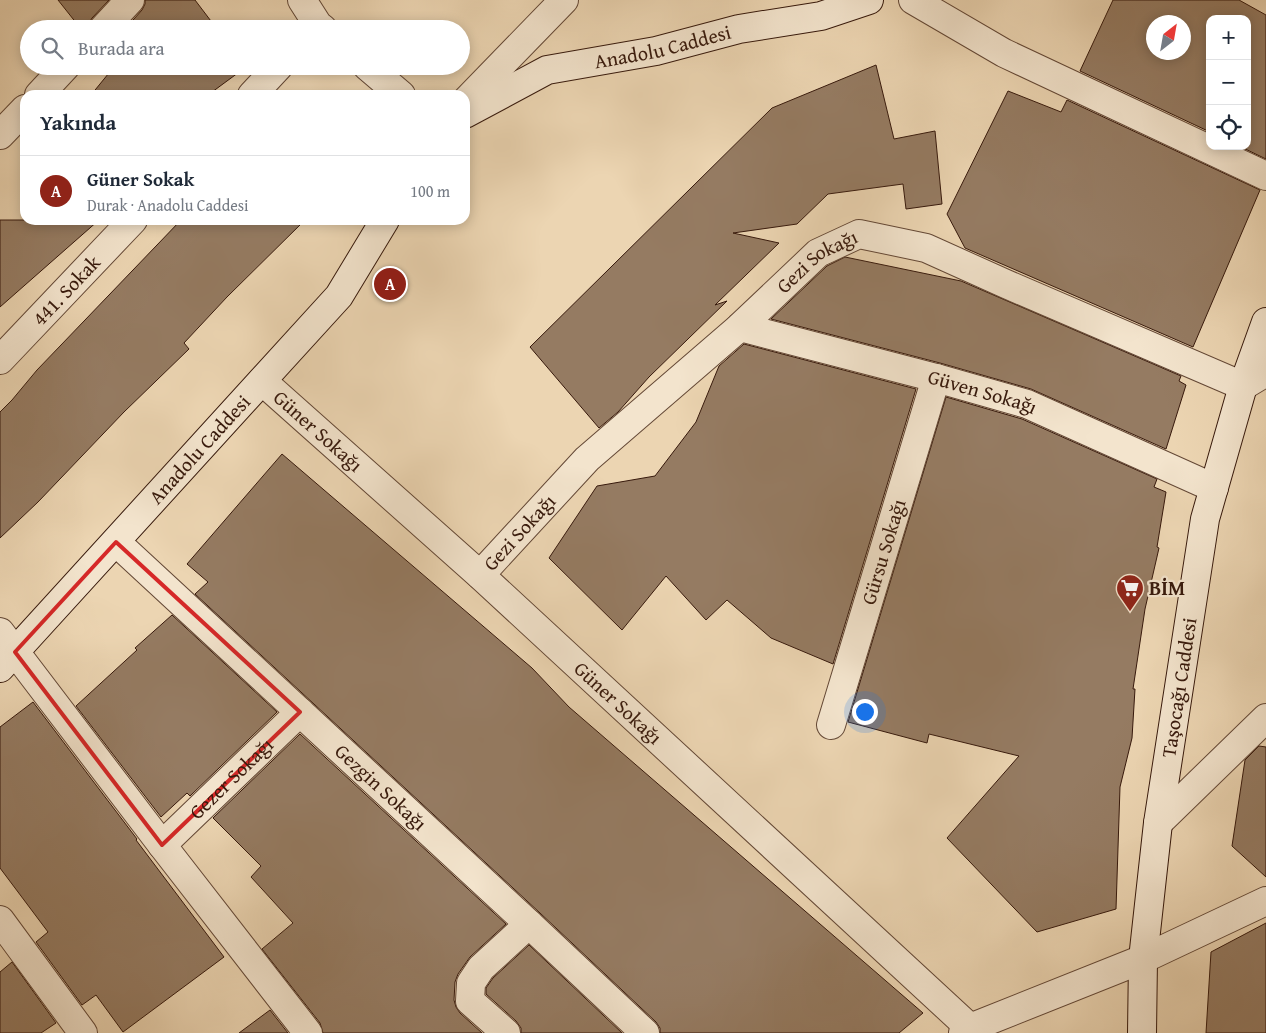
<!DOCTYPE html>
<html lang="tr">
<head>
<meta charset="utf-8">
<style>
  body { margin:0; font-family:"Gentium Book Plus",serif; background:#f6f6f7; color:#1f2937 }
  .controls { position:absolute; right:15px; top:15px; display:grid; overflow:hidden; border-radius:10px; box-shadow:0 2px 12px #0003 }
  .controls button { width:45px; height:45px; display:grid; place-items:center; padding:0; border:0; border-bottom:1px solid #e0e1e3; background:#fff; color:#1f2937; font:25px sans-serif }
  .compass { position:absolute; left:1146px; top:15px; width:45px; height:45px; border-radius:50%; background:#fff; box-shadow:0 2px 12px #0003; rotate:31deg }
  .you { position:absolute; left:864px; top:711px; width:18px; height:18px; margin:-12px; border:4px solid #fff; border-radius:50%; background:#1a73e8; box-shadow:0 0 0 8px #1a73e833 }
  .badge { display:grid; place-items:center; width:32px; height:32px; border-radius:50%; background:#8f2418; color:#fff; font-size:16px; font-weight:700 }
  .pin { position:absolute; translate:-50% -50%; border:2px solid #fff; box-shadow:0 1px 5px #0006 }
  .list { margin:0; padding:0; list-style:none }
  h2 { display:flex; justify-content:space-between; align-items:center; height:65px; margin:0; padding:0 20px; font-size:21px }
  h2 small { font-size:16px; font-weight:400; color:#747a83 }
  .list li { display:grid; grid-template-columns:32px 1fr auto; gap:15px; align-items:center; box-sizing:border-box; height:70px; padding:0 20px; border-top:1px solid #e0e1e3 }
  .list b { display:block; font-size:19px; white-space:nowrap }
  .list p { margin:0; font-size:16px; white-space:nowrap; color:#747a83 }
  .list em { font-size:16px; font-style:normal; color:#747a83 }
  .icon { flex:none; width:28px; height:28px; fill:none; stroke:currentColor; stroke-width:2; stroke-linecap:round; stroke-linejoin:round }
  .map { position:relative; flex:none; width:1266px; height:1033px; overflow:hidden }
  .search { position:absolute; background:#fff; box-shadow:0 2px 12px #0003; left:20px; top:20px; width:450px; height:55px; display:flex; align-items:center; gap:12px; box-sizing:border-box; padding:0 18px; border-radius:28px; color:#747a83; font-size:19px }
  .panel { position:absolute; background:#fff; box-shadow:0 2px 12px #0003; left:20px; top:90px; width:450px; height:135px; border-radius:15px }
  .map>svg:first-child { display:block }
  .building { fill:#957b62; stroke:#37190c; fill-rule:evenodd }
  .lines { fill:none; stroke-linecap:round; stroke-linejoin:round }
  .minor-casing { stroke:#644836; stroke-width:30 }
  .secondary-casing { stroke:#37190c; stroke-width:30 }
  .minor { stroke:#f3e4cd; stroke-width:28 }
  .secondary { stroke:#f3e4cd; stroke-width:28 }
  .marked { fill:none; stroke:#d62828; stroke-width:4; stroke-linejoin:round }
  .labels { text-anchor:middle; stroke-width:4.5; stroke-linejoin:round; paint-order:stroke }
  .street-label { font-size:20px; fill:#37190c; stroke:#f3e4cd }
  .poi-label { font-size:20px; font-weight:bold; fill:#37190c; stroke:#f3e4cd; text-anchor:start }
</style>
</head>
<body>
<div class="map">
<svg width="1266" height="1033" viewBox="0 0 1266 1033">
  <rect width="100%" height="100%" fill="#ecd5b2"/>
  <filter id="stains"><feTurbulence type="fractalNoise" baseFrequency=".004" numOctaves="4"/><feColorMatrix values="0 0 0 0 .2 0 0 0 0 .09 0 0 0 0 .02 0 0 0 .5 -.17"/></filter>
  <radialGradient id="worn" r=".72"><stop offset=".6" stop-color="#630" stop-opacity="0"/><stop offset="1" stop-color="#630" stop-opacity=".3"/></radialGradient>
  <path class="building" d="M58,0H109L92,18L88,25V29H81Z
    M145,0H195L217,29H125L142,10L145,4Z
    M1113,0H1239L1266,15V159L1239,146H1247V19H1210V132L1080,71ZM1154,22H1184V52H1154Z
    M876,65L894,139L935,131L942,204L906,209L903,184L828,194L797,224L733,233L779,243L715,305L727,301L649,377L618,412L599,428L530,347L772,108Z
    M112,66H246V67L208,95H91L113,68Z
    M1008,91L1061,112L1067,100L1260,190L1193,347L965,248L947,214Z
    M0,220H99L0,307Z
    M181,220H305L227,297L184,343L189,349L124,412L38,502L0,538V412L12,400L37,370Z
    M845,257L961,281L1181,376L1179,381L1186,385L1166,449L1031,389L940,363L771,319L827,266Z
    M744,344L916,389L833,664L771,638L727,600L706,620L666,576L622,630L549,558L597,486L655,476L696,422L719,366Z
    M946,397L1022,419L1157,479L1154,487L1166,492L1157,547L1159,548L1145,609L1133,689H1135L1132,738L1120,787L1116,909L1037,932L947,838L1019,756L929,734L927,743L848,722Z
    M282,454L532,668L569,707L923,1013L899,1033H660V1028L656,1022L540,913L195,594L208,582L187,564Z
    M172,615L277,712L190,796L187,793L161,817L76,706L137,650L135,648Z
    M33,702L137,839L136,840L224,957L123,1032L96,995L82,1005L36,942L48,932L0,868V727Z
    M300,734L506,924L470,957L458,974L455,982L454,1000L456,1007L460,1013L482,1033H323L320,1023L262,949L293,923L251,877L261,866L213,818Z
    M1259,746L1266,747V877L1232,846L1245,760Z
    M1266,923V1033H1206L1211,952Z
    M529,945L622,1033H521V1028L516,1021L486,994V988L493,978Z
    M12,962L56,1023L41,1033H0V972Z
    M270,1010L288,1033H239Z"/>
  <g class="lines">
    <g class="minor-casing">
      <g id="minor">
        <path d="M302,0L318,25L323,29"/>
        <path d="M913,0L1004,53L1266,176"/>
        <path d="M103,29L130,0"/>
        <path d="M367,66L401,95"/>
        <path d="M39,95L66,66"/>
        <path d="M252,95L279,66"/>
        <path d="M465,102L564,0"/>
        <path d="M0,135L25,109"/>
        <path id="s1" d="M740,327L936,378L1027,404L1214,488"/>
        <path id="s2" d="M0,360L133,220"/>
        <path id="s3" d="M262,381L480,575L970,1028"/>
        <path id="s4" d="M116,542L529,924L645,1033"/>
        <path id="s5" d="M480,575L587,459L740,327L818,253L859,234L926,248L1006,284L1243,386L1266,372"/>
        <path d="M0,632L162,845L308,1033"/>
        <path id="s6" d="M831,725L936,378"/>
        <path d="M1158,823L1266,718"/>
        <path id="s7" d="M162,845L300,712"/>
        <path d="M0,920L83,1033"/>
        <path d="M506,1033L470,1001L471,983L481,968L529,924"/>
        <path d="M963,1033L970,1028L1143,959L1266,901"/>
      </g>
    </g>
    <g class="secondary-casing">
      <g id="secondary">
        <path id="s8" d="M465,114L547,70L656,51L739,29L821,16L869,0"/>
        <path id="s9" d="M0,668L339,296L385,220"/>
        <path id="s10" d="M1142,1033L1143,959L1158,823L1205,519L1243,386L1266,322"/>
      </g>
    </g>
    <use href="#minor" class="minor"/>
    <use href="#secondary" class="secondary"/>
  </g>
  <path class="marked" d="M116,542L300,712L162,845L15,652Z"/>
  <defs>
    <g id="supermarket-pin" transform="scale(1.4375)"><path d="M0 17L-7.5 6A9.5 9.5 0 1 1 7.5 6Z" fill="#8f2418" stroke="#f3e4cd"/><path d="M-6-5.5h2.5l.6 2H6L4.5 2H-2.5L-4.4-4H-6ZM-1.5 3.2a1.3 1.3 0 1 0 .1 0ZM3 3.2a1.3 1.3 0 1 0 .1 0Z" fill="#fff"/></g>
  </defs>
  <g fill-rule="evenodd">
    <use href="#supermarket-pin" x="1130" y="588"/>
  </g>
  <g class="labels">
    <g class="street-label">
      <text dy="7" stroke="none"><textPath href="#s8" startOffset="211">Anadolu Caddesi</textPath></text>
      <text dy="7" stroke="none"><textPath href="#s5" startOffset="462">Gezi Sokağı</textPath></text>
      <text dy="7" stroke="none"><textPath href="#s2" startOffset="96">441. Sokak</textPath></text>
      <text dy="7" stroke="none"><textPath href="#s1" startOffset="251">Güven Sokağı</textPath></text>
      <text dy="7" stroke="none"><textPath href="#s3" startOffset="75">Güner Sokağı</textPath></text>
      <text dy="7" stroke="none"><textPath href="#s9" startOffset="296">Anadolu Caddesi</textPath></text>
      <text dy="7" stroke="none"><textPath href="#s5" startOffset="58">Gezi Sokağı</textPath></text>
      <text dy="7" stroke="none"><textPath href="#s6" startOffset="181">Gürsu Sokağı</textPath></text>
      <text dy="7" stroke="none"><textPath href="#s10" startOffset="348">Taşocağı Caddesi</textPath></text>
      <text dy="7" stroke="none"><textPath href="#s3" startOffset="480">Güner Sokağı</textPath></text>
      <text dy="7" stroke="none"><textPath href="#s7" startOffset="96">Gezer Sokağı</textPath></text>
      <text dy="7" stroke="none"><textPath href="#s4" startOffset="361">Gezgin Sokağı</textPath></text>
    </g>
    <g class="poi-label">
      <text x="1149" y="595">BİM</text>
    </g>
  </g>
  <rect width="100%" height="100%" filter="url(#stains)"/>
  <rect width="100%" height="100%" fill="url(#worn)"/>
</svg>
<div class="controls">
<button>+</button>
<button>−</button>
<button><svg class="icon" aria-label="locate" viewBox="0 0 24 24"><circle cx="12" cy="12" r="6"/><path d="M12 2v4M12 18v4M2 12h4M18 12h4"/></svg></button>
</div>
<svg class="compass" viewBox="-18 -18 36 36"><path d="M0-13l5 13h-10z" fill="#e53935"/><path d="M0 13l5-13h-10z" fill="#747a83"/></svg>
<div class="you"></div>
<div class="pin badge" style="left:390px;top:284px">A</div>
<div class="search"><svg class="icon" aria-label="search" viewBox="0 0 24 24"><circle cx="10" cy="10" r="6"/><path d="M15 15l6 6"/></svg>Burada ara</div>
<section class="panel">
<h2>Yakında<small></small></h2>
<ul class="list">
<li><span class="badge">A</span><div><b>Güner Sokak</b><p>Durak · Anadolu Caddesi</p></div><em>100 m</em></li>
</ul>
</section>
</div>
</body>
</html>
